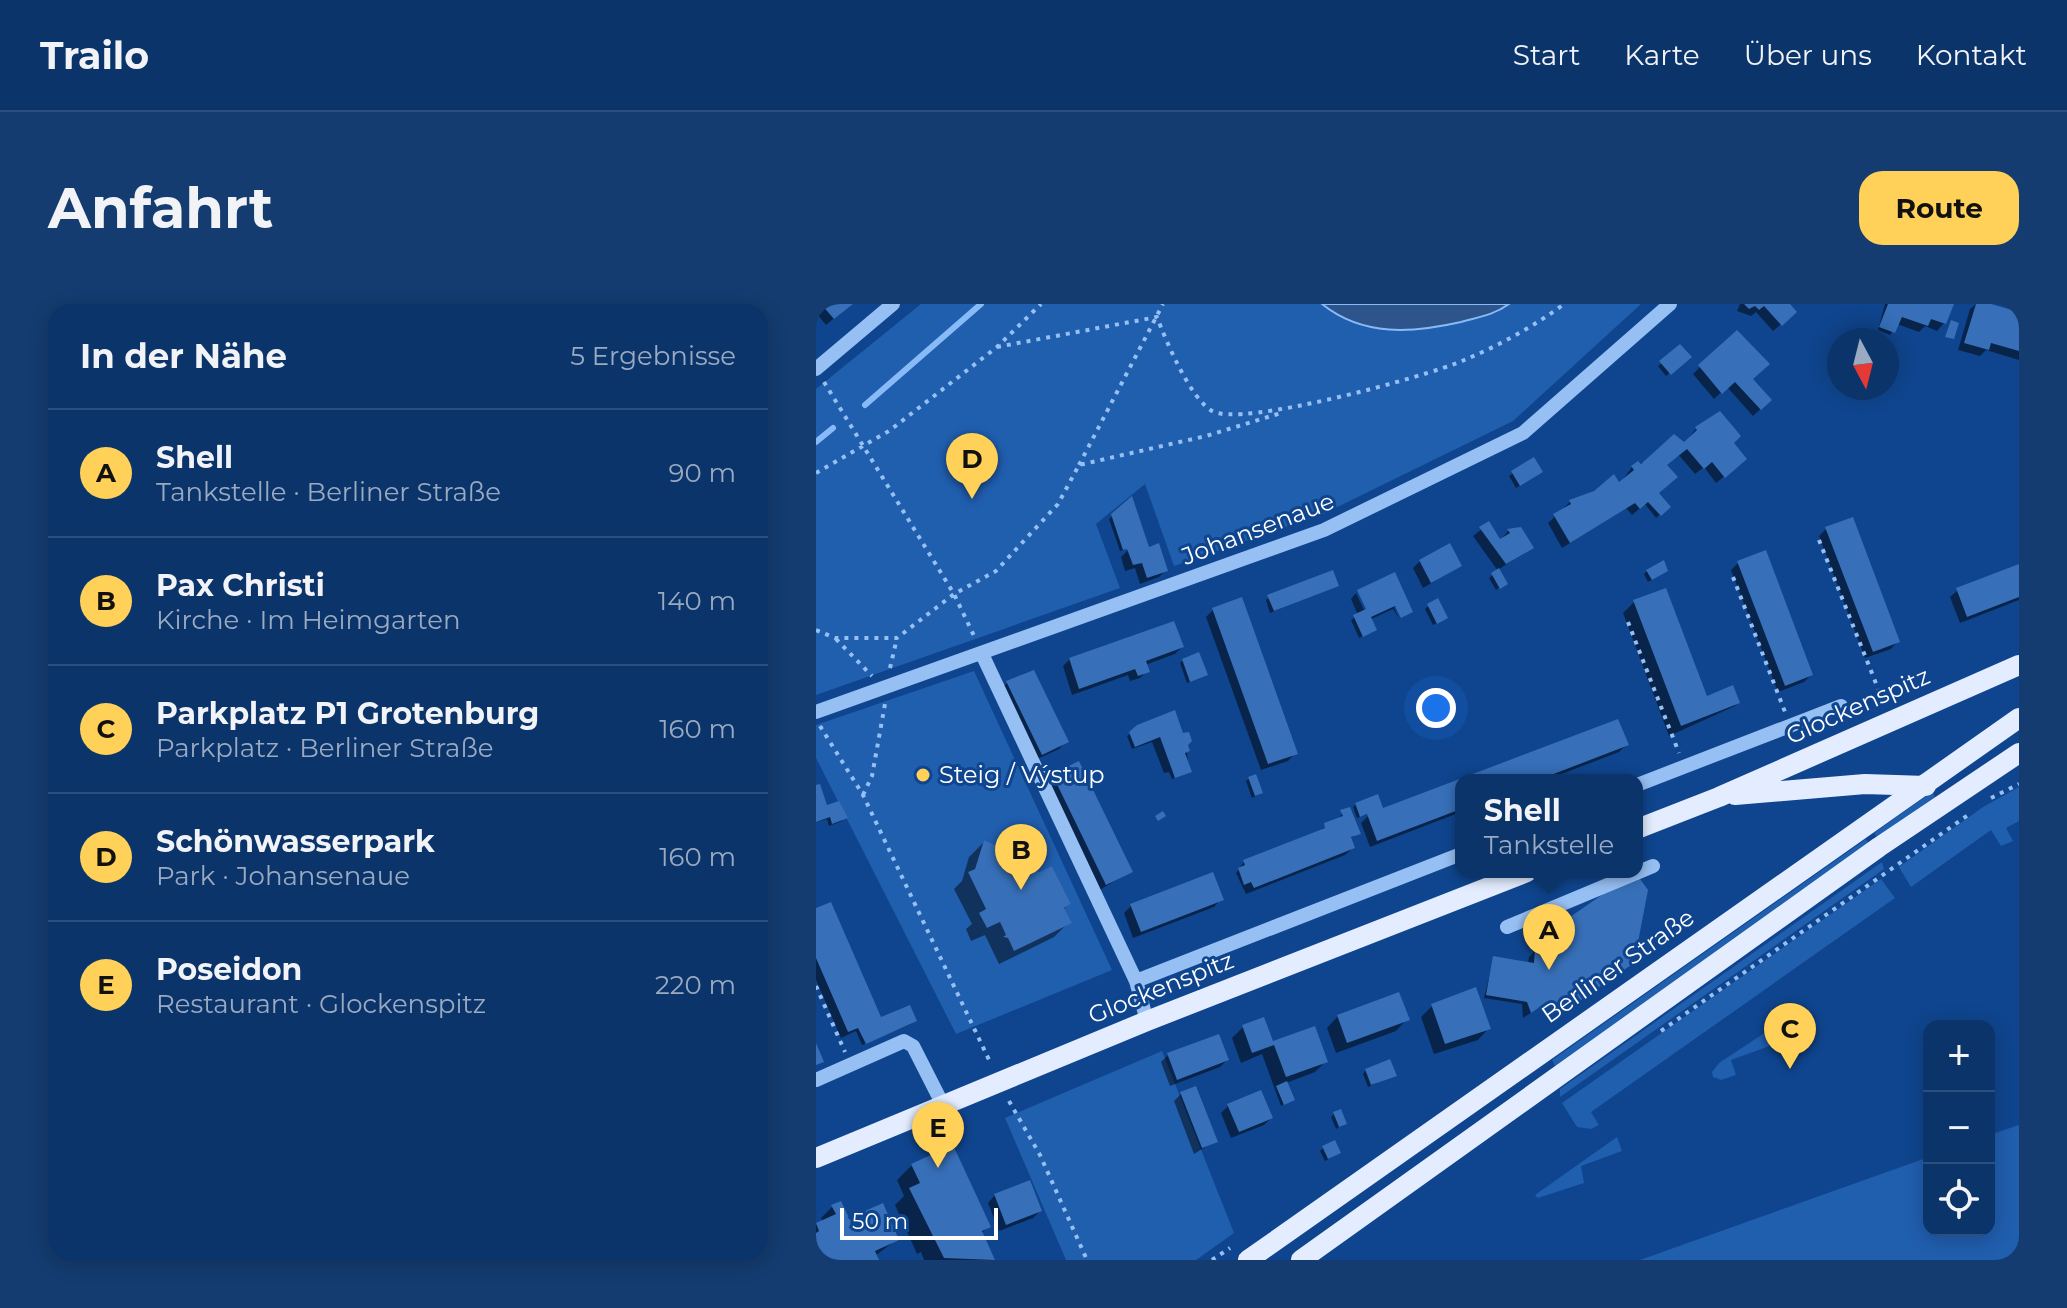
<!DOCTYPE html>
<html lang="de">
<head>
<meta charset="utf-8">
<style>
  body { margin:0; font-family:Montserrat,sans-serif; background:#143c70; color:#f1f3f6 }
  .controls { position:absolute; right:24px; bottom:24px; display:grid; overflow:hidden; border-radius:16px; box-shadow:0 4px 20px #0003 }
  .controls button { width:72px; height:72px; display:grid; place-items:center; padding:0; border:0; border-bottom:2px solid #2b4f7e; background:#0b346a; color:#f1f3f6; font:40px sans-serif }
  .compass { position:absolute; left:1011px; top:24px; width:72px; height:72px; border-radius:50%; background:#0b346a; box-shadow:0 4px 20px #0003; rotate:173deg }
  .scale { position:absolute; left:24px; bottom:20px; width:158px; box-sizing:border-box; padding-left:8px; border:4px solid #fff; border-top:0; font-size:22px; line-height:28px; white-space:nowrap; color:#fff; -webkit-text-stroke:6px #0f458e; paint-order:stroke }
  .you { position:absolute; left:620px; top:404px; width:28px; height:28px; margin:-20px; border:6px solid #fff; border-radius:50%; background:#1a73e8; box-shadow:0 0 0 12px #1a73e833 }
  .badge { display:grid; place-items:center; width:52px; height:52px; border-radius:50%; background:#ffd159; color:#111; font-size:26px; font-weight:700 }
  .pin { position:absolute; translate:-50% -66px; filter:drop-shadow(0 2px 4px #0008) }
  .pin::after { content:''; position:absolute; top:42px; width:28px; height:24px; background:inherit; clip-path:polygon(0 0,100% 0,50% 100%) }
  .popup { position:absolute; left:639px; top:470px; width:188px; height:104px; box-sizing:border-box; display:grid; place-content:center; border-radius:16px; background:#0b346a; filter:drop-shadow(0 2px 6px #0005); font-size:26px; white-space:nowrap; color:#9aaac1 }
  .popup b { font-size:30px; color:#f1f3f6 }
  .popup::after { content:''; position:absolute; left:50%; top:100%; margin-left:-16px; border:16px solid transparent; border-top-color:#0b346a }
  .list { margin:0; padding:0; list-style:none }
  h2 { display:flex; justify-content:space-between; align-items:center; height:104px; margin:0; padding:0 32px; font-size:34px }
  h2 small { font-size:26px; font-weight:400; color:#9aaac1 }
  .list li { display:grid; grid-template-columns:52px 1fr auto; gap:24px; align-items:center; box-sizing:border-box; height:128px; padding:0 32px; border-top:2px solid #2b4f7e }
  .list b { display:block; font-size:30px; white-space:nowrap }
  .list p { margin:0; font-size:26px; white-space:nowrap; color:#9aaac1 }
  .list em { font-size:26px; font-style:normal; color:#9aaac1 }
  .icon { flex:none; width:44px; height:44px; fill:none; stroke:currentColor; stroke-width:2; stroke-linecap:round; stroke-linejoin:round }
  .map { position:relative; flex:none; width:1203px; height:956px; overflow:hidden; border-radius:24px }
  header { display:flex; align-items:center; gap:48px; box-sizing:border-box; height:112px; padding:0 40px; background:#0b346a; border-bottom:2px solid #2b4f7e }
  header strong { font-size:38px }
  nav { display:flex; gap:44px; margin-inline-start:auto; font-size:28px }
  .intro { display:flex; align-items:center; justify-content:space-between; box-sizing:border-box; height:192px; padding:0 48px }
  h1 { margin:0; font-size:56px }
  .button { padding:20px 36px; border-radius:24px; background:#ffd159; color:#111; font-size:28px; font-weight:700 }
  main { display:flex; gap:48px; padding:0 48px }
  aside { flex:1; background:#0b346a; border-radius:24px; box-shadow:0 4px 20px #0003 }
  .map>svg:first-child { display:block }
  .green { fill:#205eae; fill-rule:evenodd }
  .water { fill:#2d558c; stroke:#88baf7; stroke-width:2 }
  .shadow { fill:#0007 }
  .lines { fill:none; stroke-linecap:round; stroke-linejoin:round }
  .stream { stroke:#88baf7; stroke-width:6 }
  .building { fill:#376fb8 }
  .path { stroke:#96bff3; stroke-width:4; stroke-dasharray:4 6; stroke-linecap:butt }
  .minor { stroke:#96bff3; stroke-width:14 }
  .major { stroke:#e3edff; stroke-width:20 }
  .poi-dot { fill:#ffd159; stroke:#0f458e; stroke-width:3 }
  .labels { text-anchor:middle; stroke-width:6; stroke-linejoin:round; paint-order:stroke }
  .street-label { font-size:24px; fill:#fff; stroke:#0f458e }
  .poi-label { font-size:24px; fill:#fff; stroke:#0f458e; text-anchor:start }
</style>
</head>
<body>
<header>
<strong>Trailo</strong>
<nav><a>Start</a><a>Karte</a><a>Über uns</a><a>Kontakt</a></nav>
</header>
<div class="intro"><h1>Anfahrt</h1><a class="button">Route</a></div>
<main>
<aside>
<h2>In der Nähe<small>5 Ergebnisse</small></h2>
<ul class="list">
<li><span class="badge">A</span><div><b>Shell</b><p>Tankstelle · Berliner Straße</p></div><em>90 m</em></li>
<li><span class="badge">B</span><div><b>Pax Christi</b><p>Kirche · Im Heimgarten</p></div><em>140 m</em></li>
<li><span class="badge">C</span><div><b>Parkplatz P1 Grotenburg</b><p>Parkplatz · Berliner Straße</p></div><em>160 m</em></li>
<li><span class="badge">D</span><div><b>Schönwasserpark</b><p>Park · Johansenaue</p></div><em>160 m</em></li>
<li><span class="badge">E</span><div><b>Poseidon</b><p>Restaurant · Glockenspitz</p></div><em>220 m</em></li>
</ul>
</aside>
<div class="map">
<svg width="1203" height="956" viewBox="0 0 1203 956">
  <rect width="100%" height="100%" fill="#0f458e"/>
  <path class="green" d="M105,0H506L680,9L693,0H825L697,117L507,210L358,262L329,180L280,220L304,284L0,391V85Z
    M158,367L296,666L140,730L0,454V421ZM168,536L194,548L201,545L214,572L236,562L255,600L248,604L255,619L198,646L192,634H187L190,631L184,618L171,624L164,609L170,605L152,568L159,565Z
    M1203,483V517L1190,524L1197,537L1185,542L1175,526L1095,583L1083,563L1167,503Z
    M1116,488L1120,494L1062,534L1058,529Z
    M1050,535L1053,540L739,762L736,756Z
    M1066,558L1068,565L744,793V785Z
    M1065,575L1079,594L775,808L783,821L775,825L761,823L746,799Z
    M953,726L959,740L915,756L920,771L905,776L897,773L896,768L903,759Z
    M346,747L418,929L380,956H250L189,814Z
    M1203,821V956H824L1113,853V926H1173V831Z
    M801,833L806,847L765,862L768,879L722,894L719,891Z"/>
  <path class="water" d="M506,0H693C678,11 663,13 645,18C597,29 547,33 506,0Z"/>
  <path class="shadow" d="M0,0H35L10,21L0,9Z
    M973,0L971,15L957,27L940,8L935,12L921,7L924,0Z
    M1069,0H1136L1128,19L1121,27L1109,22L1103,28L1081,20L1074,31L1062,26Z
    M1160,0L1203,10V56L1170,46L1164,52L1142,46L1154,5Z
    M864,43L873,53L850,72L842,62Z
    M884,63L935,75L954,96L937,112L911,83L898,95L877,70Z
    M880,125L915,140L921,162L900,179L888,163L879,170L862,150L849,161L841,190L853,203L840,214L829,200L816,211L810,204L746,244L732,219L754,198L777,188L797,173L803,181L816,163L866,142Z
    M717,156L721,171L700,184L693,172Z
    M315,196L332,245L350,266L343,273L324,280L319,264L309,267L305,253L314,244L304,247L293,215Z
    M672,220L683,238L692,227L704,225L715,243L682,266L690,279L680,286L673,274L682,267L657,232Z
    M1010,225L1082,337L1075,345L1049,354L1003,232Z
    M604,257L644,262L607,284L597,264Z
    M923,258L995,371L988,378L962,388L915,266Z
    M1203,262V296L1144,319L1134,293L1142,286Z
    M831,267L846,270L832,278L828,270Z
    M521,281L454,309L450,296L453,293Z
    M543,287L594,308L587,313L582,303H578L583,315L577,305L553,316L558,326L543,334L535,316L542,311L535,295L540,289L549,308H553Z
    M818,298L889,394L922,399L919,402L853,432L807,309Z
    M612,302L627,316L617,321L609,305Z
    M397,306L479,449L472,457L445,466L390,313Z
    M366,343L359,350L329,361L331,367L324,374L314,377L312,371L256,391L247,362L254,355Z
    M367,356L389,371L371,379L364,359Z
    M192,378L250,437L243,445L219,456L184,386Z
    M322,423L370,441L373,467L356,475L353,468L348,469L336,438L316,445L311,432Z
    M810,441L803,448L730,476H647Z
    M262,459L314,568L282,587L230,479Z
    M434,474L445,489L436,494L430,477Z
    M645,477V508L554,543L545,519L555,509L541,514L537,503L540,500L566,507Z
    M0,483L10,504L29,514L26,517L13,522L11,515L0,518Z
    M526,508L542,530L533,535L537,544L529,551L430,590L420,569L428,558L501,528L524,515Z
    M168,538L219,563L253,600L247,606L253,618L238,633L183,660L169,631L155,637L150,625L156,620L138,585L146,577L153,553Z
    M405,595L398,603L317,634L308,609L315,602Z
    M0,607L63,713L98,717L95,720L46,741L40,727L25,734L0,676Z
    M743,623L813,662L739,713L730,699L707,714L706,700L668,694L678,654L712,660L713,653L721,645L746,628L741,626Z
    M617,701L673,724L662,736L618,750L605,713Z
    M522,712L591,715L580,727L520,749L511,724Z
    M427,723L456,740L510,757L499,768L470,779L476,796L465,802L446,750L425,759L416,734Z
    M352,751L411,756L404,763L354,782L345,758Z
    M550,766L578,771L552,783L547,770Z
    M365,790L399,837L378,850L358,797Z
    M412,802L455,814L448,821L415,834L405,809Z
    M518,810L529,819L520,825L515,813Z
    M507,844L523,849L509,857L504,847Z
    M96,861L172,923L165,930L177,956H108L105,948L101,950L79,901L88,892L81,876Z
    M179,891L224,907L217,914L183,927L172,899Z
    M17,902L32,917L80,936L59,952L61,956H0V921L7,918L5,914Z"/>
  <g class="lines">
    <path class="stream" d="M49,101L165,0
      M0,138L17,124"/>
  </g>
  <path class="building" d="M5,0H37L18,15Z
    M928,0H974L981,8L966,22L948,2L943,6L939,2L933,5Z
    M1072,0H1138L1130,20L1115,15L1112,22L1086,13L1079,29L1063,23Z
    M1160,0H1175L1203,8V47L1175,39L1173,46L1148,39Z
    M1135,16L1143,19L1138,35L1129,33Z
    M921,26L954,60L937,75L956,96L945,106L919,78L906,90L882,61Z
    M864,40L876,53L855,71L843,57Z
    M904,107L925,132L918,139L931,155L909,174L896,158L888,165L871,145L851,161L862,173L843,189L855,203L845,212L832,198L824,205L819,199L754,239L737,210L755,200L753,196L778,187L798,170L803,178L818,166L815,162L822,157L825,160L858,130L868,138L881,126L879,123Z
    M718,153L727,168L704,182L695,167Z
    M316,192L333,243L343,239L352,267L331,274L326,259L317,261L311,245L307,246L295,210Z
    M1037,213L1084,338L1057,348L1009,223Z
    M673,217L684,235L694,229L691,225L705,223L718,244L690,260L663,223Z
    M634,239L646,262L615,279L603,256Z
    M950,246L997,371L969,382L921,257Z
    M848,256L852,267L836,276L830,266Z
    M1203,260V293L1151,313L1140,284Z
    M683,264L692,280L684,285L675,269Z
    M517,266L523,282L458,307L451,291Z
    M579,268L597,308L585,314L579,302L555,313L561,326L547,333L537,311L550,305L541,286Z
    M850,284L891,392L917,381L924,399L865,422L817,296Z
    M426,293L482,450L452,460L396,304Z
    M622,294L632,314L621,320L611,300Z
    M358,317L368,343L330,357L334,368L322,372L319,365L263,385L253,354Z
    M383,348L392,371L374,378L366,355Z
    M218,366L253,438L226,451L190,377Z
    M359,406L367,429L373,428L376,437L372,441L374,447L369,449L376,468L359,474L344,433L319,443L313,428L321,421Z
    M802,415L813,441L722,476H645V505L561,537L551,510L544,513L539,499L562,490L567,504Z
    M263,457L317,568L290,581L236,470Z
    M440,470L447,489L439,492L432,473Z
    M4,480L11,501L23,497L32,514L16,520L14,513L0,518V481Z
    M534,503L545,530L535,533L539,544L438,584L435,578L428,581L422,564L429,561L427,556L509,524L508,519L527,512L524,506Z
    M347,507L350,512L342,517L339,512Z
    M168,536L194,548L201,544L207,556L221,550L226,559L221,562L223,568L236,562L255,600L248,604L256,619L198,647L192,634L187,633L190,631L184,618L171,624L163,609L170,605L152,568L159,565Z
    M397,568L408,596L325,628L314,600Z
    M819,568L832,586L818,659L743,711L733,697L715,709L711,698L670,691L677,652L718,659L719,644L744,626L741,622Z
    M15,598L65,713L94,701L101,717L50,740L42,724L32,728L0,654V604Z
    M660,683L675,725L629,740L615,700Z
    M583,688L594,716L531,739L521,711Z
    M448,713L457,737L499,722L512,758L470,773L458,741L436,749L426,721Z
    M403,730L413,756L361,776L351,749Z
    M0,739L8,758L0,761Z
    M574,755L581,772L555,781L549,765Z
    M471,777L479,796L468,801L460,782Z
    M380,782L402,838L386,844L364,788Z
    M445,786L457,814L423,828L411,800Z
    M525,805L531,820L523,823L517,808Z
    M519,836L525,849L512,855L506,842Z
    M137,841L175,923L166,927L179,956L128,954L93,884L104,879L95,860Z
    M214,876L226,907L190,921L178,890Z
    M25,897L33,914L67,899L83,936L59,947L63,956H0V929L3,927L0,919L20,910L15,901Z"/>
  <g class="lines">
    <path class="path" d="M181,43L341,13C350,37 374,94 396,107C425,124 611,72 646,57C680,43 719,22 748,0
      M8,78L138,290L160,336
      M263,161L347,0
      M0,169L73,127L181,43L225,0
      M1003,236L1063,387
      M917,273L969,408
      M812,318L863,449
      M0,326L19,334H81L138,290L180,267L242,200L263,161L390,132L465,109
      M20,335L56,372
      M74,364L81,334
      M4,422L47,491L175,760
      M47,491L56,472L69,400
      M1175,494L1203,480
      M0,682L29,748
      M845,727L1152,511
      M193,797L224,851L271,956
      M396,956L414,944"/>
    <path class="minor" d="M0,65L77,0
      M166,350L320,677L331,717
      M0,408L508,226L707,129L854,0
      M821,481L1025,402
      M691,623L837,562
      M320,677L645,550
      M0,776L88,737L97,742L127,801"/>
    <path class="major" d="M919,491L1049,480L1110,482
      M821,525L903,493L1203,361
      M0,854L331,717L711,568
      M432,956L1203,414
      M485,956L1063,543L1203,449"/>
  </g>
  <circle class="poi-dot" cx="107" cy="471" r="8"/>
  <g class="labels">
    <g class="street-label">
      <text transform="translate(442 225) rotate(-21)" y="8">Johansenaue</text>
      <text transform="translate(1042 402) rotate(-24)" y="8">Glockenspitz</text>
      <text transform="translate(802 662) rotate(-35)" y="8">Berliner Straße</text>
      <text transform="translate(345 684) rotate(-22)" y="8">Glockenspitz</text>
    </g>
    <g class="poi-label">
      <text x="123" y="479">Steig / Výstup</text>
    </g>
  </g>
</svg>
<div class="controls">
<button>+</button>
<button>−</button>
<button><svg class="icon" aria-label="locate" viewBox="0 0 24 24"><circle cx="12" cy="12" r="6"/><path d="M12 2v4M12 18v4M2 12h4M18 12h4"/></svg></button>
</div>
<svg class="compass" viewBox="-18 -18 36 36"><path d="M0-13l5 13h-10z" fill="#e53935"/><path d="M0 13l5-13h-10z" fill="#9aaac1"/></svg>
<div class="scale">50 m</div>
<div class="you"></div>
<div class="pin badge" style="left:733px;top:666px">A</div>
<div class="popup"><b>Shell</b>Tankstelle</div>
<div class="pin badge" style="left:205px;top:586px">B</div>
<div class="pin badge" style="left:974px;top:765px">C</div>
<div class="pin badge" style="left:156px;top:195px">D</div>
<div class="pin badge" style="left:122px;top:864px">E</div>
</div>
</main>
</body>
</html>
